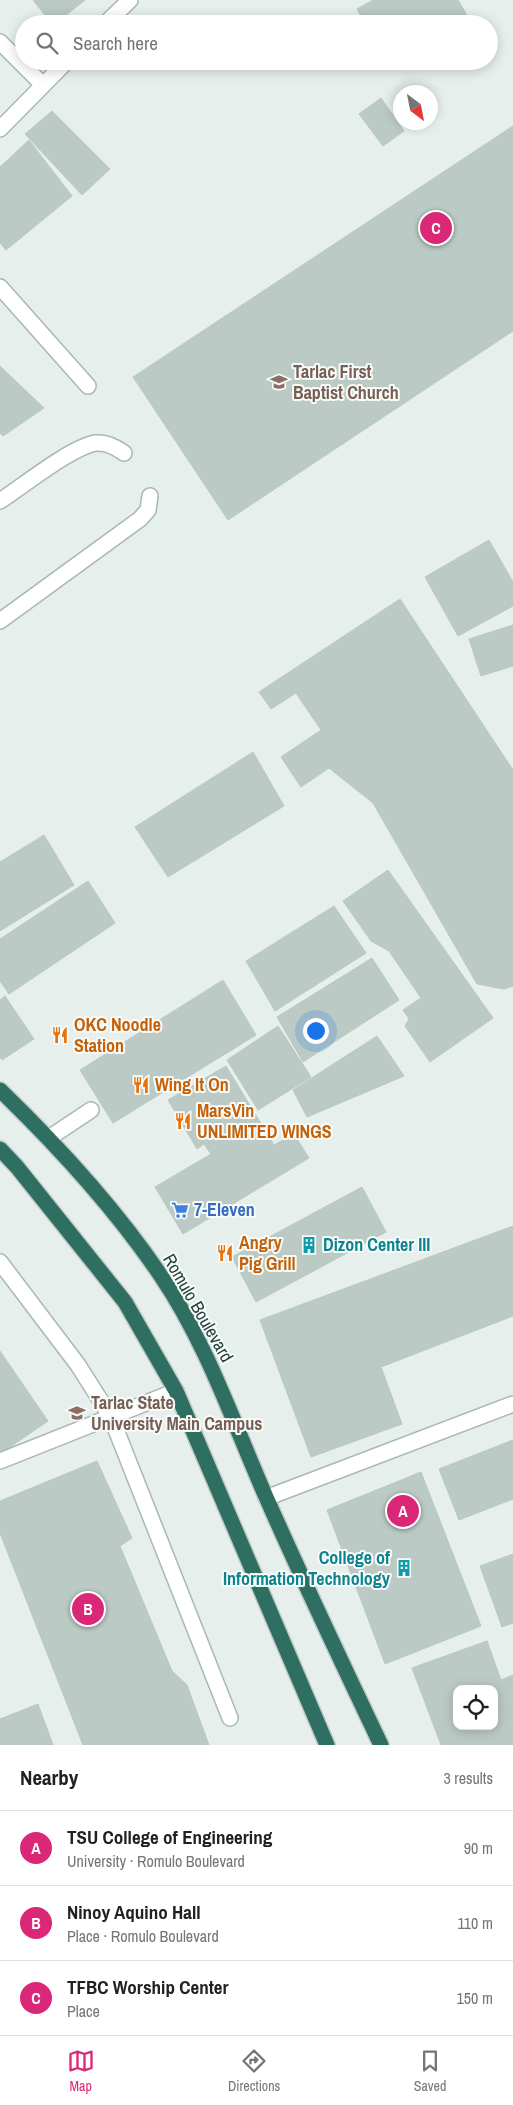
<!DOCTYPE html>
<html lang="en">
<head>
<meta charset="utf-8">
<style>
  body { margin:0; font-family:"Archivo Narrow",sans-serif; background:#f2f2f2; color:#202124 }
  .controls { position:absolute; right:15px; bottom:15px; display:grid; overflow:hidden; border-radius:10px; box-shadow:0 2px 12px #0003 }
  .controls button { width:45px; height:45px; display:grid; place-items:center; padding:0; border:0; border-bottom:1px solid #e0e0e0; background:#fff; color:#202124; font:25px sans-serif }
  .compass { position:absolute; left:393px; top:85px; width:45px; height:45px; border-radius:50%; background:#fff; box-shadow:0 2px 12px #0003; rotate:148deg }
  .you { position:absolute; left:315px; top:1030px; width:18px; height:18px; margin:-12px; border:4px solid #fff; border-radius:50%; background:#1a73e8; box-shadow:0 0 0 8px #1a73e833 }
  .badge { display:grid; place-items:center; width:32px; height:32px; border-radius:50%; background:#db2777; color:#fff; font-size:16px; font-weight:700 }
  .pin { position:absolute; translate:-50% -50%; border:2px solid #fff; box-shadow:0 1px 5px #0006 }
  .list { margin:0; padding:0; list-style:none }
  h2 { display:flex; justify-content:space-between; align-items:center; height:65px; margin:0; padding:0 20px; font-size:21px }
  h2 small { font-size:16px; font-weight:400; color:#757577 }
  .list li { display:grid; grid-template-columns:32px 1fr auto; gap:15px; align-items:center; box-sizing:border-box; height:75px; padding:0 20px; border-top:1px solid #e0e0e0 }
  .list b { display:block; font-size:19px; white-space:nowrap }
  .list p { margin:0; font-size:16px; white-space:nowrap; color:#757577 }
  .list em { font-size:16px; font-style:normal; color:#757577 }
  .icon { flex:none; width:28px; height:28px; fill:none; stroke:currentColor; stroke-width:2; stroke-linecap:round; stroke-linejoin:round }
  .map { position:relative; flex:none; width:513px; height:1745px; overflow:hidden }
  .search { position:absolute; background:#fff; box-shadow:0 2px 12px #0003; left:15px; right:15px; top:15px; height:55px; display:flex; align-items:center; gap:12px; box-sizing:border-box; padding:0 18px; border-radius:28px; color:#757577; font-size:19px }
  .sheet { height:290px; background:#fff }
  nav { display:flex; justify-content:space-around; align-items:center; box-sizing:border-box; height:70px; border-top:1px solid #e0e0e0; background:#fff; font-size:14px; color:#757577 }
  nav a { display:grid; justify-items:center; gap:2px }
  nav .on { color:#db2777 }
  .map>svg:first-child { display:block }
  .building { fill:#bbcac4; stroke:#b8c9c2; fill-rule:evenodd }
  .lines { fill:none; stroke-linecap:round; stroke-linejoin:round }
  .lane-casing { stroke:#a8b8b2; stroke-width:18 }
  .street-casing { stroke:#a8b8b2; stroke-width:18 }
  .highway-casing { stroke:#c2cac8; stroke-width:18 }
  .lane { stroke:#fff; stroke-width:15 }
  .street { stroke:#fff; stroke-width:15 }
  .highway { stroke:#2f6f62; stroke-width:15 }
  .labels { text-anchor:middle; stroke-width:4; stroke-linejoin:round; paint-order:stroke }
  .education-label { font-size:18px; font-weight:bold; fill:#785e54; stroke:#f7fbf9; text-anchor:start }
  .food-label { font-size:18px; font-weight:bold; fill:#c56008; stroke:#f7fbf9; text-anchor:start }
  .shop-label { font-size:18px; font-weight:bold; fill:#366cbe; stroke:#f7fbf9; text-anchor:start }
  .culture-label { font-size:18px; font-weight:bold; fill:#0d838f; stroke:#f7fbf9; text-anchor:start }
  .street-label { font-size:18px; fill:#24423a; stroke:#f7fbf9 }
</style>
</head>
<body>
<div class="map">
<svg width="513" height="1745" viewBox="0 0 513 1745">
  <rect width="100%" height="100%" fill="#e6efeb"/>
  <path class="building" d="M33,0H85L55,24H52Z
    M373,0H458L471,22L366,24L357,9Z
    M381,98L404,131L383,146L359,114Z
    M52,111L110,169L82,195L25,134Z
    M513,126V331L228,520L133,377Z
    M29,140L72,196L6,250L0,243V167Z
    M0,366L44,408L3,436L0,433Z
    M489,540L513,582V606L458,636L425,577Z
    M400,599L513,770V986L504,989L477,984L373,803L329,768L301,787L281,757L321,730L296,693L271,709L259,692Z
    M513,625V666L481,676L469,639Z
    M253,752L284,806L168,877L135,827Z
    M44,835L74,885L0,931V862Z
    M388,870L493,1018L430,1062L405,1026L409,1019L403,1010L421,998L389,951L371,941L343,901Z
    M88,881L115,923L9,994L0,981V939Z
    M334,906L366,953L275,1011L246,961Z
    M372,958L399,1000L303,1062L277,1017Z
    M223,980L256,1035L113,1123L80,1070Z
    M5,996L34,1039L2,1060L0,1057V1000Z
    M278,1026L311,1077L258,1110L227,1060Z
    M377,1036L404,1076L307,1117L293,1090Z
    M226,1066L274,1145L294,1134L309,1158L183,1234L155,1187L211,1154L204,1144L197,1149L168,1100Z
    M362,1187L386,1232L256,1302L232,1257Z
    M513,1226V1316L381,1367L402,1424L311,1457L260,1320Z
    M0,1351L48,1421L0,1454Z
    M513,1440V1499L459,1520L439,1469Z
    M97,1461L132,1538L120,1546L172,1671L187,1685L209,1745H83L0,1533V1501Z
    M421,1472L481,1626L385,1664L327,1510Z
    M513,1554V1623L502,1627L480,1566Z
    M487,1641L501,1680L513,1675V1745H441L412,1668ZM457,1689H494V1726H457Z
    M38,1704L53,1745H0V1719Z"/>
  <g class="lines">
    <g class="lane-casing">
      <path id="lane" d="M0,287L88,386
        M0,501C23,486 71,447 96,443C107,442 116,447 124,453
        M0,621L140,519L148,510L150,496
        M49,1138L91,1110
        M0,1262L78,1365L111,1417L230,1718
        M0,1461L176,1391
        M266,1498L513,1404"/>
    </g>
    <g class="street-casing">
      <path id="street" d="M105,24L130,0
        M0,42L43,85
        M0,129L67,61"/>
    </g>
    <g class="highway-casing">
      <path id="highway" d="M0,1090C59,1147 115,1208 161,1276C207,1344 233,1422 266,1497C303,1581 342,1663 381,1745
        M0,1149L17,1167L125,1302L176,1391L327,1745"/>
    </g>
    <use href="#lane" class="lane"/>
    <use href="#street" class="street"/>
    <use href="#highway" class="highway"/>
  </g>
  <defs>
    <g id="school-bare" transform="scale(1.35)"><path d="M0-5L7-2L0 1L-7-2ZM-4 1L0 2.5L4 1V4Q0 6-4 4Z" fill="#8d6e63" stroke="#f7fbf9" stroke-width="2.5" paint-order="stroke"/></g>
    <g id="restaurant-bare" transform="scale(1.35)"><path d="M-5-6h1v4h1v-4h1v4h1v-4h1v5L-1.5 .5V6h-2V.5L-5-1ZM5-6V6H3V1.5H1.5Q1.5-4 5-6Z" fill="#e8710a" stroke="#f7fbf9" stroke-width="2.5" paint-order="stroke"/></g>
    <g id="supermarket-bare" transform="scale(1.35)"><path d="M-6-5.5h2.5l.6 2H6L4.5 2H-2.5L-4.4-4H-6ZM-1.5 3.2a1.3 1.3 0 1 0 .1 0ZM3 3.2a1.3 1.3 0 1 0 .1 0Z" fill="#3f7fe0" stroke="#f7fbf9" stroke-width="2.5" paint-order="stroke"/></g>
    <g id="building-bare" transform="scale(1.35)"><path d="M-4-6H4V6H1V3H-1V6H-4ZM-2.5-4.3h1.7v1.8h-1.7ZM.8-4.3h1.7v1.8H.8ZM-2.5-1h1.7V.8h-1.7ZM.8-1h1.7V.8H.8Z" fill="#0f9aa8" stroke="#f7fbf9" stroke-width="2.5" paint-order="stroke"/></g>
    <g id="university-bare" transform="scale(1.35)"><path d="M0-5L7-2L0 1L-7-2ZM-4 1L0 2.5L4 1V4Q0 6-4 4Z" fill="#8d6e63" stroke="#f7fbf9" stroke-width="2.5" paint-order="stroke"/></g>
  </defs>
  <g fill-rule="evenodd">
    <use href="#school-bare" x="279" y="382"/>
    <use href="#restaurant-bare" x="60" y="1035"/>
    <use href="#restaurant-bare" x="141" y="1085"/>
    <use href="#restaurant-bare" x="183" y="1121"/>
    <use href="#supermarket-bare" x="180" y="1210"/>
    <use href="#building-bare" x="309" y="1245"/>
    <use href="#restaurant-bare" x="225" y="1253"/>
    <use href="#university-bare" x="77" y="1413"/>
    <use href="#building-bare" x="404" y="1568"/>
  </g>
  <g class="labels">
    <g class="education-label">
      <text x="293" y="378">Tarlac First<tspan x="293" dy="21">Baptist Church</tspan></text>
      <text x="91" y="1409">Tarlac State<tspan x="91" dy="21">University Main Campus</tspan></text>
    </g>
    <g class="food-label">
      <text x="74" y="1031">OKC Noodle<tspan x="74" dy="21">Station</tspan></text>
      <text x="155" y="1091">Wing It On</text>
      <text x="197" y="1117">MarsVin<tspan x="197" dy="21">UNLIMITED WINGS</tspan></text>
      <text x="239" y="1249">Angry<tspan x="239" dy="21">Pig Grill</tspan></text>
    </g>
    <g class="shop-label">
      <text x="194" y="1216">7-Eleven</text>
    </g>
    <g class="culture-label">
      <text x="323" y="1251">Dizon Center III</text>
      <text x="390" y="1564" text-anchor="end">College of<tspan x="390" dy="21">Information Technology</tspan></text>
    </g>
    <g class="street-label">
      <text transform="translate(198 1308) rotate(60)" y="6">Romulo Boulevard</text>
    </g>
  </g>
</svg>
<div class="controls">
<button><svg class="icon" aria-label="locate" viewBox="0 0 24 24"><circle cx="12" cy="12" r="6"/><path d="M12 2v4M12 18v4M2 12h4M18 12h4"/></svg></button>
</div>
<svg class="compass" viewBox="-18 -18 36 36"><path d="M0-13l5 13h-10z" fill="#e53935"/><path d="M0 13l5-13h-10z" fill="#757577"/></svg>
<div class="you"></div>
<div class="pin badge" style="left:403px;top:1511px">A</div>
<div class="pin badge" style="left:88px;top:1609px">B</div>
<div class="pin badge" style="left:436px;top:228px">C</div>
<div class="search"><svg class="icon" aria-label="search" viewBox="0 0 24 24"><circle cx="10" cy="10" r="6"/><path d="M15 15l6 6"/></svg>Search here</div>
</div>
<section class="sheet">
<h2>Nearby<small>3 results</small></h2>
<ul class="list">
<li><span class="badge">A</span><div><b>TSU College of Engineering</b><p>University · Romulo Boulevard</p></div><em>90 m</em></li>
<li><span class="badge">B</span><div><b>Ninoy Aquino Hall</b><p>Place · Romulo Boulevard</p></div><em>110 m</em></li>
<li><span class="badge">C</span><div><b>TFBC Worship Center</b><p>Place</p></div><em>150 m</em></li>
</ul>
</section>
<nav>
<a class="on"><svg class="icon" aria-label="map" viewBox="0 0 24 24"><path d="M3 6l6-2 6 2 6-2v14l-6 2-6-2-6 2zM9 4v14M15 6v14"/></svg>Map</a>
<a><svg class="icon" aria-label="directions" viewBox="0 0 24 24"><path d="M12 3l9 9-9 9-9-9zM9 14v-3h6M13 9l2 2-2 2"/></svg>Directions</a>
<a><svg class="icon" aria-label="saved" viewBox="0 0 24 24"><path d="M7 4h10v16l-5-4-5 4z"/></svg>Saved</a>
</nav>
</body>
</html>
